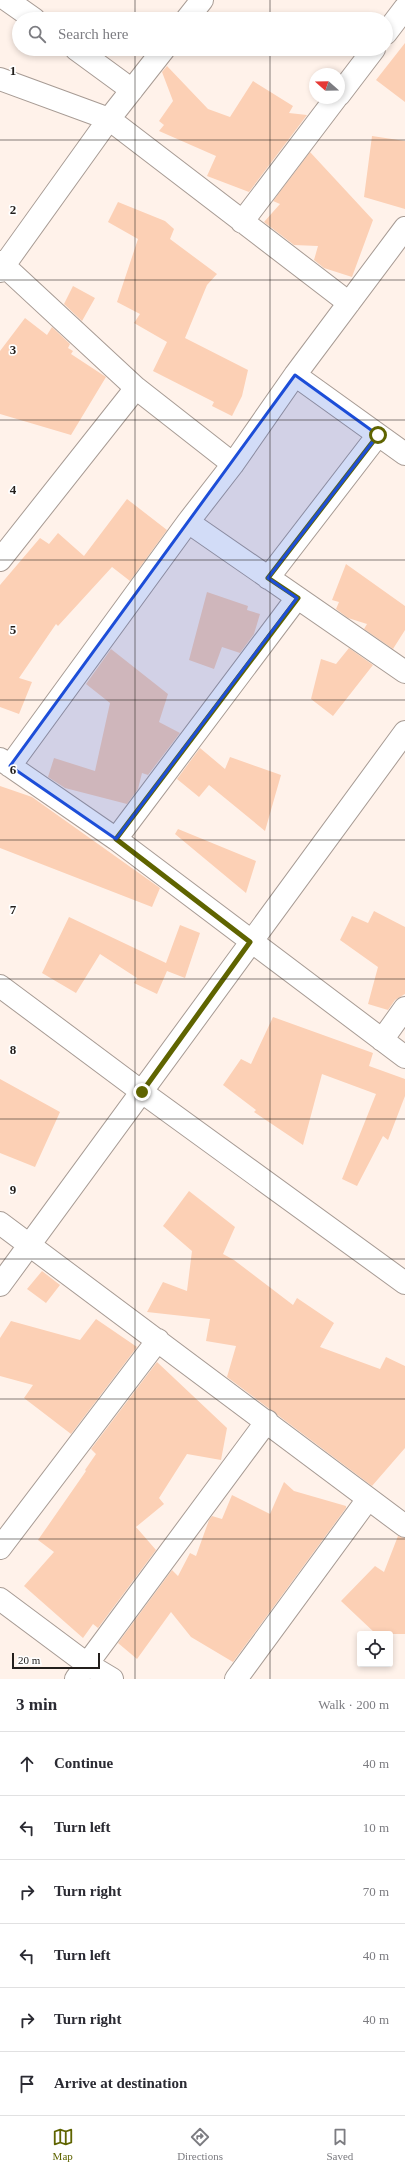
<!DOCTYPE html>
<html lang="en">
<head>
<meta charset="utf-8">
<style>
  body { margin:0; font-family:Georgia,serif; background:#f2f2f3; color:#2b2b33 }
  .controls { position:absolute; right:12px; bottom:12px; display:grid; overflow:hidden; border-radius:4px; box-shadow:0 2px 6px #0003 }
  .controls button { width:36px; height:36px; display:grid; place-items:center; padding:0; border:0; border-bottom:1px solid #e1e1e2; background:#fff; color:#2b2b33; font:20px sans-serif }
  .compass { position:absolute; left:309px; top:68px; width:36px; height:36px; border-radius:50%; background:#fff; box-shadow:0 2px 6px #0003; rotate:290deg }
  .scale { position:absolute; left:12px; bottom:10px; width:88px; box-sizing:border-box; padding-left:4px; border:2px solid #231f1c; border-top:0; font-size:11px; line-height:14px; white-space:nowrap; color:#231f1c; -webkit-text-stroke:3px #fff; paint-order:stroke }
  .stop { position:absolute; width:12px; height:12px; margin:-9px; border:3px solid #5f6400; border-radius:50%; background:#fff }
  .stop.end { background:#5f6400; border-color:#fff; box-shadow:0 1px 4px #0008 }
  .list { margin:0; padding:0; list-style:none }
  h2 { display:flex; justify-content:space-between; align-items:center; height:52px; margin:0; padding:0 16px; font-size:17px }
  h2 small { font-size:13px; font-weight:400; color:#7c7c81 }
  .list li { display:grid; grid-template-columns:26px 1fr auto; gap:12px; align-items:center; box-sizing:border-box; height:64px; padding:0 16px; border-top:1px solid #e1e1e2 }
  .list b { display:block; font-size:15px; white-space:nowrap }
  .list em { font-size:13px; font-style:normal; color:#7c7c81 }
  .icon { flex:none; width:22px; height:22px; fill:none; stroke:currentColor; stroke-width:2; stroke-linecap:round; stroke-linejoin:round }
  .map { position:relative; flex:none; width:405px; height:1679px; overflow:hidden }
  .search { position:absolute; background:#fff; box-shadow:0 2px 6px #0003; left:12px; right:12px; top:12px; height:44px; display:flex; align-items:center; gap:10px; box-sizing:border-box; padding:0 14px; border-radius:22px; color:#7c7c81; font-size:15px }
  .sheet { height:436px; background:#fff }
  nav { display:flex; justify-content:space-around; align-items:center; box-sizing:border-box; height:56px; border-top:1px solid #e1e1e2; background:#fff; font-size:11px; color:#7c7c81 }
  nav a { display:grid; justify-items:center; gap:2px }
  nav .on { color:#5f6400 }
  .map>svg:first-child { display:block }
  .building { fill:#fcd0b5 }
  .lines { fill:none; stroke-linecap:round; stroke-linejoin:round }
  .street-casing { stroke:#a79b94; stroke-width:24 }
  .street { stroke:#fff; stroke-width:22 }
  .route { stroke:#5f6400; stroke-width:5 }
  .marked { fill:#1d4ed8; fill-opacity:0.2; stroke:#1d4ed8; stroke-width:3; stroke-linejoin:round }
  .grid { fill:none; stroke:#231f1c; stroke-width:1; stroke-opacity:0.55 }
  .grid-label { font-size:13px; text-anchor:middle; font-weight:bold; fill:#231f1c; stroke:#fff; stroke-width:3.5; stroke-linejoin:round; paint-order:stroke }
</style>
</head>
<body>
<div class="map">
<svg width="405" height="1679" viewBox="0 0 405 1679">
  <rect width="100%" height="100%" fill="#fff2ea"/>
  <path class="building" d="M405,43V102L376,80Z
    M167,66L208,109L230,117L253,81L293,106L289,113L307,115L249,192L207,176L216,156L159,131L164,125L159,121L173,101L162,72Z
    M372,136L405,141V209L364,197Z
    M310,152L373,220L352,277L324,268L314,260L318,246L294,245L264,222L280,204L273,201Z
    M118,202L165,221L174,229L170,239L217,274L207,285L185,338L248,370L242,396L232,416L212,406L214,402L153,371L167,342L134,323L140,314L117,302L138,239L108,222Z
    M73,286L95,298L82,321L64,304Z
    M25,318L47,335L52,327L70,344L68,348L73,351L71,354L106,377L71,435L0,414V351Z
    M127,499L167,530L130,581L112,567L58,626L56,624L19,678L32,682L19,714L0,707V585L40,538L49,544L58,533L84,556Z
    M346,564L405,606V630L393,649L364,629L367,624L348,618L336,609L339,602L332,600Z
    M207,592L248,606L247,610L260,614L254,634L240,653L222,647L214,669L189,660Z
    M349,648L373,665L333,716L311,699L321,659L336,664Z
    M111,649L168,694L159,722L180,733L148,775L142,773L138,789L127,804L65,788L48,777L54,758L95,771L110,703L86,684Z
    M200,748L225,769L230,757L281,775L265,831L209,785L199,797L177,779Z
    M0,786L32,797L160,888L152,907L0,848Z
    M178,829L256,861L246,893L175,834Z
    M374,911L405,927V994L395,1000L388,1010L368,1004L378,967L340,940L352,916L368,923Z
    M69,917L166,963L180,925L200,933L185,978L167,971L157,994L134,983L137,978L100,954L76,993L42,973Z
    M273,1017L373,1053L369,1066L405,1079V1096L388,1140L383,1136L357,1186L342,1179L376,1094L322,1074L303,1145L254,1112L256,1110L223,1085L241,1059L251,1064Z
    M0,1079L60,1112L35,1167L0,1153Z
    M189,1191L235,1227L223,1254L234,1260L293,1305L297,1298L334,1323L320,1347L380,1369L386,1357L405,1366V1448L372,1486L227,1377L236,1346L206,1341L210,1319L147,1312L163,1282L187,1291L192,1251L163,1226Z
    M42,1271L60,1285L46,1303L27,1289Z
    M96,1319L137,1347L71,1434L24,1398L33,1385L0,1376V1338L11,1321L80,1340Z
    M157,1362L227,1428L221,1460L187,1454L159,1498L164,1504L136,1527L156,1550L98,1628L93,1624L83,1638L24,1586L54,1552L38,1540L86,1471L85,1470L96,1454L91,1449Z
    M284,1482L294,1491L346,1506V1508L233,1662L191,1637L171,1612L137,1659L118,1643L172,1570L178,1576L190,1553L196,1556L209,1520L212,1516L222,1519L232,1495L270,1514Z
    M398,1536L405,1538V1634H376L341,1601L375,1566L384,1572Z"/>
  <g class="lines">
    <g class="street-casing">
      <path id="street" d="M7,0L34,19
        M187,19L202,0
        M386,33L405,8
        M76,49L132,90
        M0,79L109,119L349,303
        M339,95L374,49
        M242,222L336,98
        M0,262L136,388L233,464
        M0,271L109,119L164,49
        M295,375L405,454
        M188,522L405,672
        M0,560L136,388
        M268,578L378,435
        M0,759L116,839L405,1057
        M10,766L188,522L233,464L295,375L405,228
        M116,839L297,598
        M0,986L142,1092L405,1283
        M382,1040L405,1008
        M0,1223L405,1526
        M0,1285L405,732
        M0,1548L158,1340
        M0,1599L87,1664L112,1679
        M76,1679L267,1421
        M236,1679L368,1499"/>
    </g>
    <use href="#street" class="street"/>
  </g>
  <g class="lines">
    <path class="route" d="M142,1092L250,942L116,839L298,598L268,578L378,435"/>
  </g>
  <path class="marked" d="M295,375L378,435L268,578L297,598L116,839L10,766Z"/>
  <path class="grid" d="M135,0V19M270,0V19M135,49V1679M270,49V1679M0,140H405M0,280H405M0,420H405M0,560H405M0,700H405M0,840H405M0,979H405M0,1119H405M0,1259H405M0,1399H405M0,1539H405"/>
  <g class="grid-label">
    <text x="13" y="75">1</text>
    <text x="13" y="214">2</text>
    <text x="13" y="354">3</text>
    <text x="13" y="494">4</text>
    <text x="13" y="634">5</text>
    <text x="13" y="774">6</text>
    <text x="13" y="914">7</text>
    <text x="13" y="1054">8</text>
    <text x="13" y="1194">9</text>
  </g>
</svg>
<div class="controls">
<button><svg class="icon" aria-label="locate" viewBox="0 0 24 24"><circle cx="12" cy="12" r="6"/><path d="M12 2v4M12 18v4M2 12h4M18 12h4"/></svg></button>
</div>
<svg class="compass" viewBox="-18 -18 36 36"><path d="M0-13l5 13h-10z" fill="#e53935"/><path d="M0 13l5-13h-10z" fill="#7c7c81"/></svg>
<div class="scale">20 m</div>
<div class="stop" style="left:378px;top:435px"></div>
<div class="stop end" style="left:142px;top:1092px"></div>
<div class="search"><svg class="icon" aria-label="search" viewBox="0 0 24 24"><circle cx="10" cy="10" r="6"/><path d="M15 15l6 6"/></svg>Search here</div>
</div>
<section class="sheet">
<h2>3 min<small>Walk · 200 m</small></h2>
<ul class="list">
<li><svg class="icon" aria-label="ahead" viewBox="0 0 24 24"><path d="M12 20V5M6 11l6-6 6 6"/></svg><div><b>Continue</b></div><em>40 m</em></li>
<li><svg class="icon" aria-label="left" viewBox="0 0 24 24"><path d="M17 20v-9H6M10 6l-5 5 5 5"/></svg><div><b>Turn left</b></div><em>10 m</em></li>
<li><svg class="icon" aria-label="right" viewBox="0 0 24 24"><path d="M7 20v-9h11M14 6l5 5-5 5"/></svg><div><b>Turn right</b></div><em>70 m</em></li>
<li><svg class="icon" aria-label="left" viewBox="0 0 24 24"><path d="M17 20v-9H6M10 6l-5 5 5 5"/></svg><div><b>Turn left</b></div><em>40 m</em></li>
<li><svg class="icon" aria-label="right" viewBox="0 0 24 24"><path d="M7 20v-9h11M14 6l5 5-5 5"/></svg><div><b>Turn right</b></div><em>40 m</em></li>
<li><svg class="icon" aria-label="arrive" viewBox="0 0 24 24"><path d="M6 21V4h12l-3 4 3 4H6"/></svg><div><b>Arrive at destination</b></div></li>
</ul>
</section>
<nav>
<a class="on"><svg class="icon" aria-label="map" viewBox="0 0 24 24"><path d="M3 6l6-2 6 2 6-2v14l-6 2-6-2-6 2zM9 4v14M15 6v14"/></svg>Map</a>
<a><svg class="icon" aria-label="directions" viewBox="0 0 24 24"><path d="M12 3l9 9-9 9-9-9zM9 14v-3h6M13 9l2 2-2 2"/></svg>Directions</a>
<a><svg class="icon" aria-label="saved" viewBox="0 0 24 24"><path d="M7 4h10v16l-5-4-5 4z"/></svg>Saved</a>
</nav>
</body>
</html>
